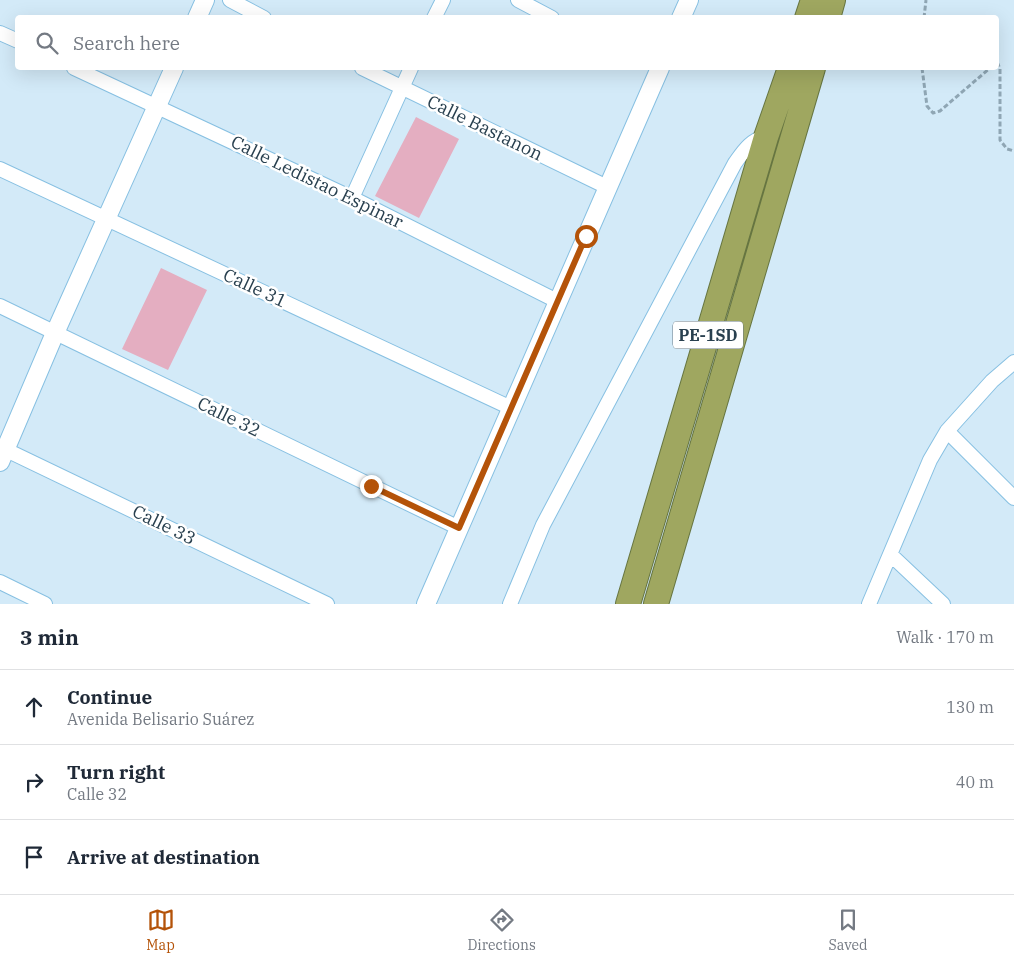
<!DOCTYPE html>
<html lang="en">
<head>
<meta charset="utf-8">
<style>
  body { margin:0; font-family:"IBM Plex Serif",serif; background:#f2f2f3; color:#1f2937 }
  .stop { position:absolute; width:15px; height:15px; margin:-11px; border:4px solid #b45309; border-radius:50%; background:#fff }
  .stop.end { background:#b45309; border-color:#fff; box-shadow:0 1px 5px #0008 }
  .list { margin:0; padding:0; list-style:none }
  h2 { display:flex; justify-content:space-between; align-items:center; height:65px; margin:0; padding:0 20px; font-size:21px }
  h2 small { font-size:16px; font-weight:400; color:#747a83 }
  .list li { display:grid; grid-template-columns:32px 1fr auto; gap:15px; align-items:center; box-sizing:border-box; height:75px; padding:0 20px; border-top:1px solid #e0e1e3 }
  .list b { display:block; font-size:19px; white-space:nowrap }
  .list p { margin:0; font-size:16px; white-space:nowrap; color:#747a83 }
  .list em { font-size:16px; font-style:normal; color:#747a83 }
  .icon { flex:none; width:28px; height:28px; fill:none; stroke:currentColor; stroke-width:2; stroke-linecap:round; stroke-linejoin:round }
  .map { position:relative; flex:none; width:1014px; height:604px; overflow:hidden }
  .search { position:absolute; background:#fff; box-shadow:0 5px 20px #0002; left:15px; right:15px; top:15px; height:55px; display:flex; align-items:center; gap:12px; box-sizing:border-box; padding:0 18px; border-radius:5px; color:#747a83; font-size:19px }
  .sheet { height:290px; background:#fff }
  nav { display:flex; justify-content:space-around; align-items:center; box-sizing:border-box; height:70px; border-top:1px solid #e0e1e3; background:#fff; font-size:14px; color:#747a83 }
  nav a { display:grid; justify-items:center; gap:2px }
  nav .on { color:#b45309 }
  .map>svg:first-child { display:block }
  .green { fill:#e4aec1 }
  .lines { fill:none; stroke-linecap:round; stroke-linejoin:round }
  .minor-casing { stroke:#87c0e2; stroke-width:16 }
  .tertiary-casing { stroke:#87c0e2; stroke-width:20 }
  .trunk-casing { stroke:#667541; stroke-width:26 }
  .path { stroke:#8fa6b4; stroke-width:3; stroke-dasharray:5 2.5; stroke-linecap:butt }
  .minor { stroke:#fff; stroke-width:14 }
  .tertiary { stroke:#fff; stroke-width:18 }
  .trunk { stroke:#9fa760; stroke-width:24 }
  .route { stroke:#b45309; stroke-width:6 }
  .labels { text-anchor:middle; stroke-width:5; stroke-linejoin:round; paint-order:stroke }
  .shield { fill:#fff; stroke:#697984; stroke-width:1 }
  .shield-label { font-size:16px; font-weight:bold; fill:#29404f }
  .street-label { font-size:18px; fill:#29404f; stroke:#fff }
</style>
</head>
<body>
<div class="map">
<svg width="1014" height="604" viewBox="0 0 1014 604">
  <rect width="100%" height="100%" fill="#d3eaf8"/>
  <path class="green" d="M416,117L459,139L419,218L375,196Z
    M161,268L207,290L168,370L122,349Z"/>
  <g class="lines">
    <g class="minor-casing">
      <path id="minor" d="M230,0L264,18
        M518,0L552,18
        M434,18L443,0
        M0,33L18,41
        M74,68L352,198L557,301
        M362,68L607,187
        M0,169L511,408
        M352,198L411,68
        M0,306L459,528
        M947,431L1014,498
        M0,447L327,604
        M891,555L943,604
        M0,582L45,604
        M510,604L543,525L735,163C743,152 751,139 766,137
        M869,604L930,460L947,431L992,381L1014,362"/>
    </g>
    <g class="tertiary-casing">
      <path id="tertiary" d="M197,18L205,0
        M681,18L689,0
        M0,462L55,333L174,68
        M426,604L660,68"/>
    </g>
    <g class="trunk-casing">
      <path id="trunk" d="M807,18L813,0
        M828,18L833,0
        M628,604L766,137L790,68
        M656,604L813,68"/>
    </g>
    <path class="path" d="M924,18L926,0
      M996,64H998L1000,69V140L1007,149L1014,151
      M922,68L927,106L933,113L940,111L990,68"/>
    <use href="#minor" class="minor"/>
    <use href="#tertiary" class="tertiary"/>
    <use href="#trunk" class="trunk"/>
  </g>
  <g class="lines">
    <path class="route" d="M371,486L459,528L586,236"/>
  </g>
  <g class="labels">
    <rect class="shield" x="673" y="321.5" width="70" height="27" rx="4"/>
    <g class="shield-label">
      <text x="708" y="341">PE-1SD</text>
    </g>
    <g class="street-label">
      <text transform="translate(485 128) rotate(26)" y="6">Calle Bastanon</text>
      <text transform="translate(317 182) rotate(26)" y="6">Calle Ledistao Espinar</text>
      <text transform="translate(255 288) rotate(25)" y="6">Calle 31</text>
      <text transform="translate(229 417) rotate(26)" y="6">Calle 32</text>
      <text transform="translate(164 525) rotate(26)" y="6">Calle 33</text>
    </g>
  </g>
</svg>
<div class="stop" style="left:586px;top:236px"></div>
<div class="stop end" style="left:371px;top:486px"></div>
<div class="search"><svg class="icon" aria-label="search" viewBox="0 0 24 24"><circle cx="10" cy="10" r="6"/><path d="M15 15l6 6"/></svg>Search here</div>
</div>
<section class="sheet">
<h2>3 min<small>Walk · 170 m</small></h2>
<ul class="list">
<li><svg class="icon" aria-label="ahead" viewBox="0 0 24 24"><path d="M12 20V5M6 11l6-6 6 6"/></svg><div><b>Continue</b><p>Avenida Belisario Suárez</p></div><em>130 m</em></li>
<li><svg class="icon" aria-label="right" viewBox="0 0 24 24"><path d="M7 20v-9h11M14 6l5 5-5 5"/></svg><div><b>Turn right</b><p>Calle 32</p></div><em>40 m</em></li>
<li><svg class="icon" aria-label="arrive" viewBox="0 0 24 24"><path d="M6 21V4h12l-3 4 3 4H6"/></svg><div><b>Arrive at destination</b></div></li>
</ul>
</section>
<nav>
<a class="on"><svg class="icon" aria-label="map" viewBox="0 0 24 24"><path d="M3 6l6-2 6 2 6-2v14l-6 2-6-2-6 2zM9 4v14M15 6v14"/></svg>Map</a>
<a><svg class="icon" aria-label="directions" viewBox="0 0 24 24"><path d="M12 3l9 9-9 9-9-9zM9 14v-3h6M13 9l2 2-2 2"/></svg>Directions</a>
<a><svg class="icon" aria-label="saved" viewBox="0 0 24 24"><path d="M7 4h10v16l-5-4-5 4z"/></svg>Saved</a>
</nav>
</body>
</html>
